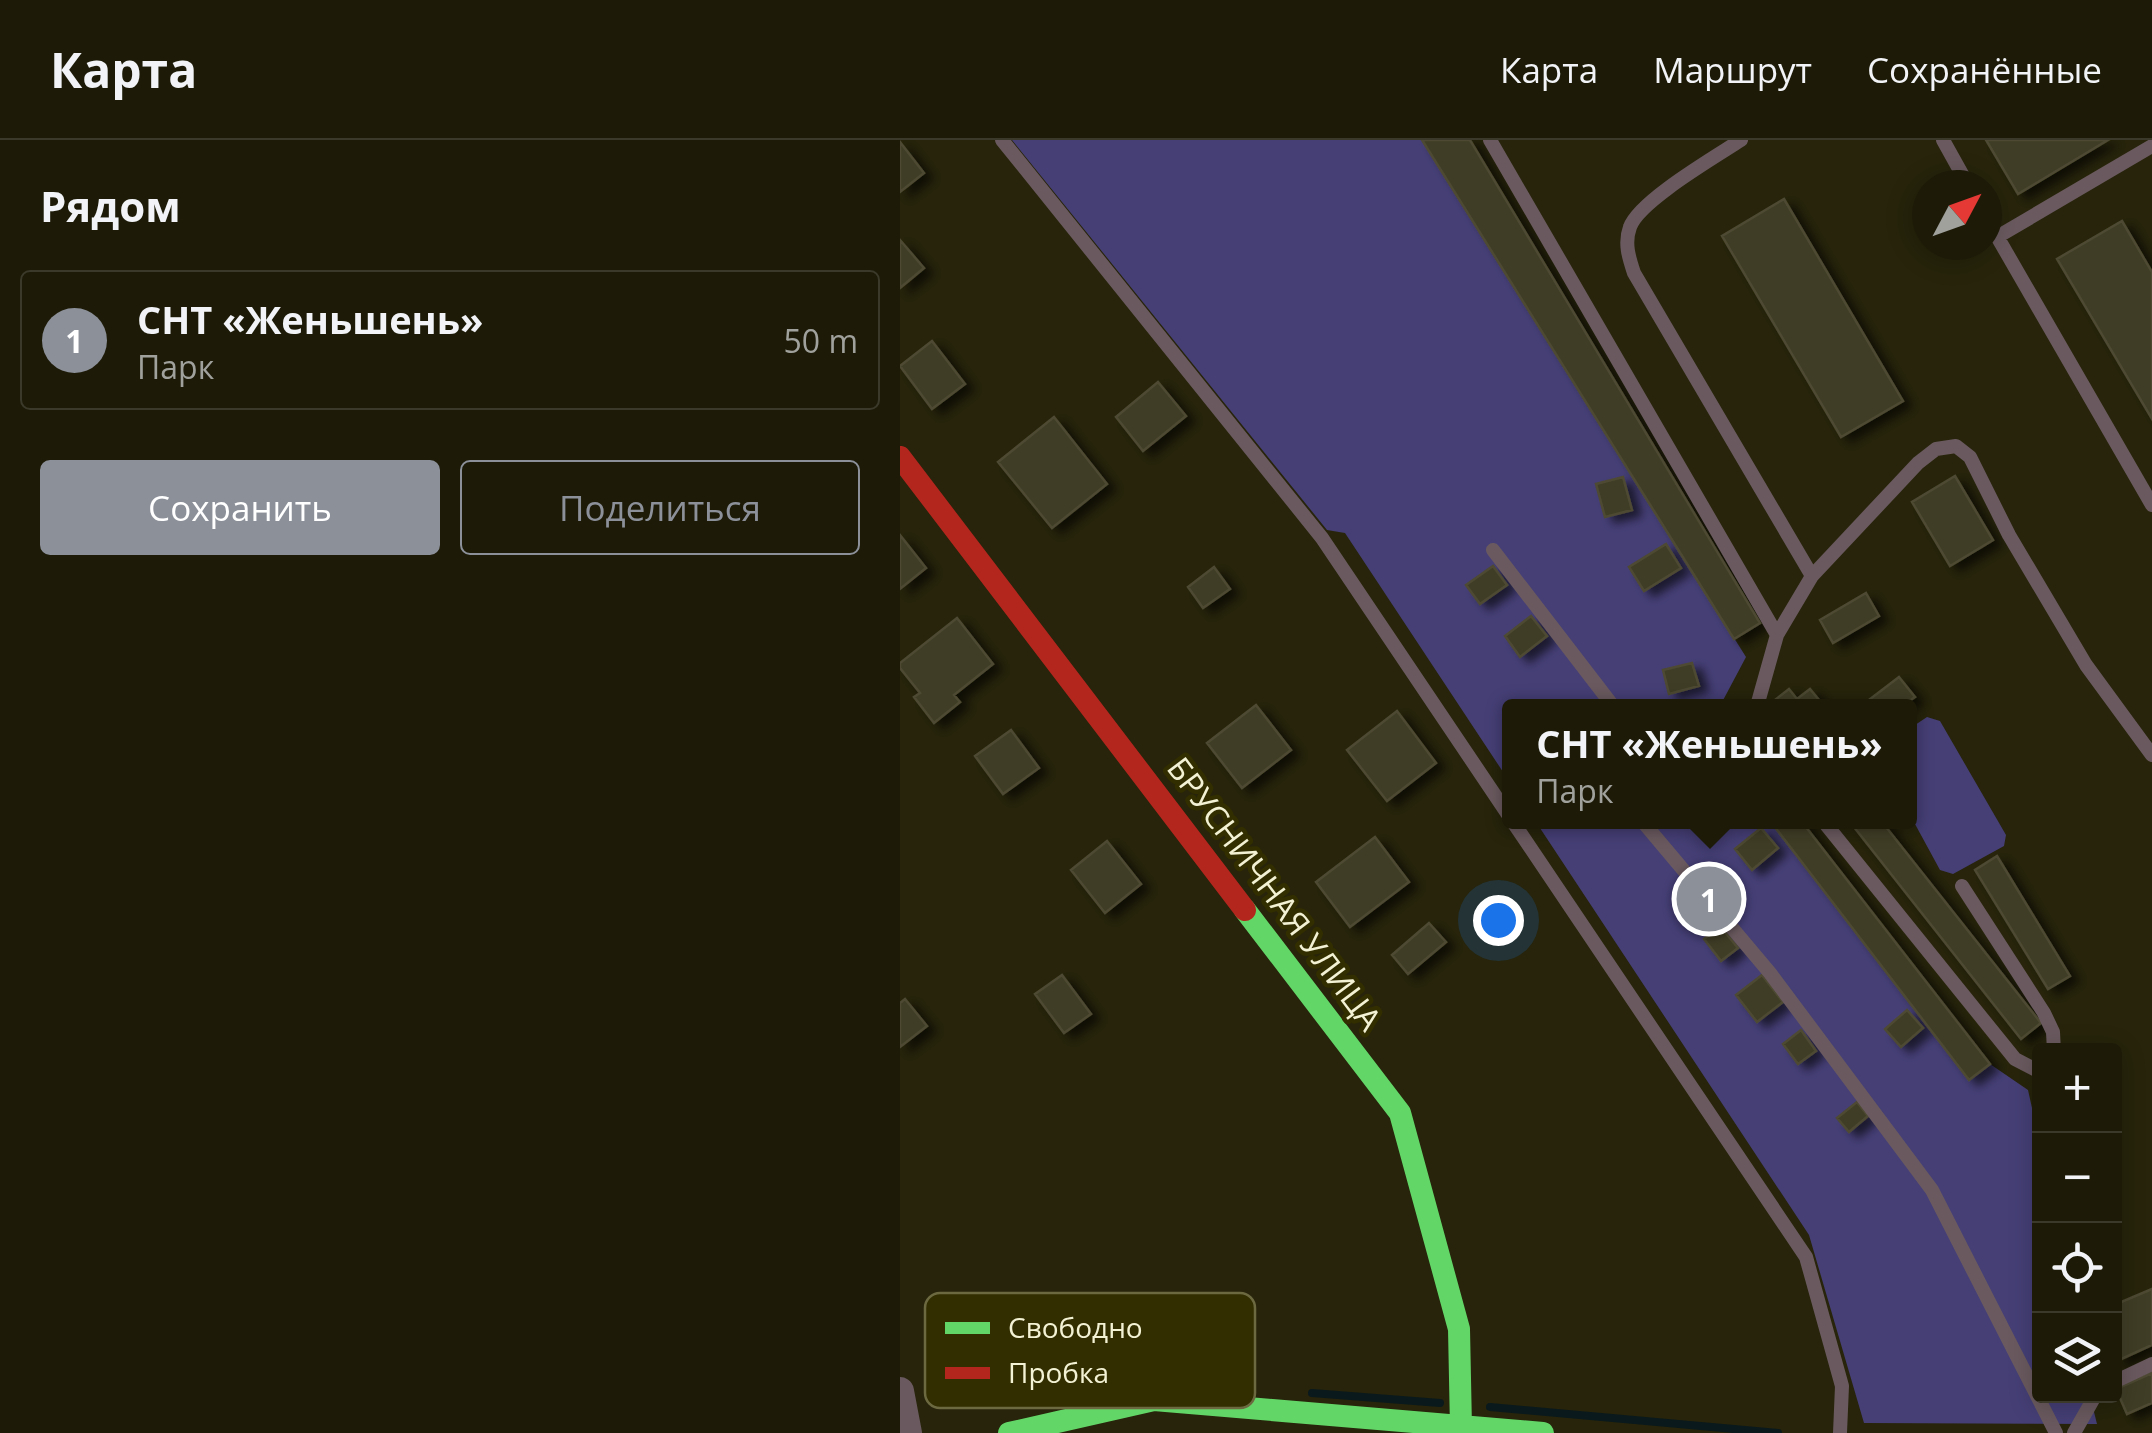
<!DOCTYPE html>
<html lang="ru">
<head>
<meta charset="utf-8">
<style>
  body { margin:0; font-family:"Open Sans",sans-serif; background:#2a2816; color:#f1f3f6 }
  .controls { position:absolute; right:30px; bottom:30px; display:grid; overflow:hidden; border-radius:10px; box-shadow:0 5px 25px #0003 }
  .controls button { width:90px; height:90px; display:grid; place-items:center; padding:0; border:0; border-bottom:2px solid #3b3929; background:#1d1b08; color:#f1f3f6; font:50px sans-serif }
  .compass { position:absolute; left:1012px; top:30px; width:90px; height:90px; border-radius:50%; background:#1d1b08; box-shadow:0 5px 25px #0003; rotate:49deg }
  .you { position:absolute; left:598px; top:780px; width:35px; height:35px; margin:-25px; border:8px solid #fff; border-radius:50%; background:#1a73e8; box-shadow:0 0 0 15px #1a73e833 }
  .badge { display:grid; place-items:center; width:65px; height:65px; border-radius:50%; background:#8c9099; color:#fff; font-size:32px; font-weight:700 }
  .pin { position:absolute; translate:-50% -50%; border:5px solid #fff; box-shadow:0 2px 10px #0006 }
  .popup { position:absolute; left:602px; top:559px; width:415px; height:130px; box-sizing:border-box; display:grid; place-content:center; border-radius:10px; background:#1d1b08; filter:drop-shadow(0 2px 8px #0005); font-size:32px; white-space:nowrap; color:#a0a19c }
  .popup b { font-size:38px; color:#f1f3f6 }
  .popup::after { content:''; position:absolute; left:50%; top:100%; margin-left:-20px; border:20px solid transparent; border-top-color:#1d1b08 }
  .list { margin:0; padding:0; list-style:none }
  h2 { display:flex; justify-content:space-between; align-items:center; height:130px; margin:0; padding:0 40px; font-size:42px }
  h2 small { font-size:32px; font-weight:400; color:#a0a19c }
  .list li { display:grid; grid-template-columns:65px 1fr auto; gap:30px; align-items:center; box-sizing:border-box; height:140px; margin:0 20px 20px; padding:0 20px; border:2px solid #3b3929; border-radius:10px }
  .list b { display:block; font-size:38px; white-space:nowrap }
  .list p { margin:0; font-size:32px; white-space:nowrap; color:#a0a19c }
  .list em { font-size:32px; font-style:normal; color:#a0a19c }
  .actions { display:flex; gap:20px; padding:30px 40px }
  .actions a { flex:1; padding:22px 0; border:2px solid #8c9099; border-radius:10px; text-align:center; font-size:35px; color:#8c9099 }
  .actions .main { background:#8c9099; color:#fff }
  .icon { flex:none; width:55px; height:55px; fill:none; stroke:currentColor; stroke-width:2; stroke-linecap:round; stroke-linejoin:round }
  .map { position:relative; flex:none; width:1252px; height:1293px; overflow:hidden }
  header { display:flex; align-items:center; gap:60px; box-sizing:border-box; height:140px; padding:0 50px; background:#1d1b08; border-bottom:2px solid #3b3929 }
  header strong { font-size:48px }
  nav { display:flex; gap:55px; margin-inline-start:auto; font-size:35px }
  main { display:flex }
  aside { flex:1; background:#1d1b08 }
  .map>svg:first-child { display:block }
  .green { fill:#453f76 }
  .lines { fill:none; stroke-linecap:round; stroke-linejoin:round }
  .stream { stroke:#0a191c; stroke-width:8 }
  .building { fill:#403e26; stroke:#4d4a32; stroke-width:2.5; filter:url(#shadow) }
  .lane { stroke:#6a5a5f; stroke-width:14 }
  .street { stroke:#6a5a5f; stroke-width:28 }
  .fast { stroke:#63d668; stroke-width:22 }
  .jam { stroke:#b3261e; stroke-width:22 }
  .labels { text-anchor:middle; stroke-width:9; stroke-linejoin:round; paint-order:stroke }
  .street-label { font-size:32px; fill:#f4f2d4; stroke:#322e00 }
  .key { fill:#322e00; stroke:#6c6940; stroke-width:2.5 }
  .key-label { font-size:28px; fill:#f4f2d4 }
</style>
</head>
<body>
<header>
<strong>Карта</strong>
<nav><a>Карта</a><a>Маршрут</a><a>Сохранённые</a></nav>
</header>
<main>
<aside>
<h2>Рядом<small></small></h2>
<ul class="list">
<li><span class="badge">1</span><div><b>СНТ «Женьшень»</b><p>Парк</p></div><em>50 m</em></li>
</ul>
<div class="actions"><a class="main">Сохранить</a><a>Поделиться</a></div>
</aside>
<div class="map">
<svg width="1252" height="1293" viewBox="0 0 1252 1293">
  <defs>
    <filter id="shadow"><feDropShadow dx="9" dy="5.5" stdDeviation="5" flood-color="#0009"/></filter>
  </defs>
  <rect width="100%" height="100%" fill="#27240b"/>
  <path class="green" d="M112,0H522L846,517L820,566H609V641L445,393L427,390Z
    M1027,577L1040,581L1106,695L1104,706L1053,734L1040,730L1009,673V589Z
    M636,682H871L1069,939L1090,924L1128,950L1136,986L1140,989L1139,1022L1134,1026L1140,1047V1256H1190L1197,1284L964,1283L909,1095Z"/>
  <g class="lines">
    <path class="stream" d="M412,1253L540,1263
      M590,1267L878,1293"/>
  </g>
  <path class="building" d="M522,0H570L860,483L834,499Z
    M1086,0H1208L1118,54Z
    M0,2L24,33L0,52Z
    M884,59L1003,261L941,297L822,96Z
    M1222,81L1252,132V279L1157,119Z
    M0,100L24,128L0,148Z
    M32,201L65,244L32,269L0,226Z
    M258,242L286,276L243,311L216,277Z
    M154,277L207,344L152,388L98,322Z
    M1055,336L1093,400L1050,426L1012,362Z
    M723,337L732,370L705,377L696,344Z
    M0,395L26,428L0,449Z
    M766,404L781,428L744,451L729,427Z
    M593,426L607,445L580,464L566,445Z
    M314,427L330,449L303,468L288,447Z
    M966,453L979,476L933,503L920,480Z
    M631,476L647,496L620,517L605,496Z
    M57,478L93,524L54,555L60,562L34,583L14,557L20,553L0,528V523Z
    M792,523L799,546L769,554L763,530Z
    M999,537L1015,557L1002,566H961Z
    M889,549L897,559L910,549L924,566H874L871,563Z
    M356,565L391,610L342,648L307,603Z
    M497,571L536,623L487,661L447,610Z
    M111,590L139,628L103,654L75,616Z
    M871,682H902L1090,924L1069,940Z
    M950,682H982L1141,883L1121,899Z
    M861,688L878,708L852,730L835,709Z
    M475,697L509,742L450,787L416,742Z
    M207,701L241,744L205,773L171,730Z
    M1097,716L1170,836L1148,849L1075,730Z
    M529,783L546,802L508,834L492,815Z
    M820,786L838,808L821,821L804,799Z
    M162,835L191,874L164,893L135,854Z
    M862,835L883,862L857,882L836,855Z
    M5,859L27,886L0,907V863Z
    M1007,870L1023,888L1001,907L985,889Z
    M901,890L916,911L898,924L883,904Z
    M957,962L968,976L949,992L937,978Z
    M1252,1149V1205L1217,1221L1214,1165Z
    M1252,1233V1263L1227,1274L1216,1249Z"/>
  <g class="lines">
    <path class="lane" d="M102,0L422,398L609,676
      M590,0L877,495L857,566
      M841,0C815,17 739,61 730,87C724,103 729,118 734,133L912,436
      M1043,0L1068,45
      M1087,79L1252,365
      M1097,97L1252,6
      M593,410L713,566
      M877,495L912,436L1018,323L1036,309L1056,306L1070,317L1109,395L1186,525L1252,615
      M613,682L906,1117L942,1246L940,1293
      M743,682L870,833L1032,1050L1156,1293
      M924,682L1115,919L1140,932
      M1062,746L1144,873L1153,892L1154,911
      M1214,1242L1252,1224
      M1174,1293L1195,1256"/>
    <path class="street" d="M0,1251L8,1293"/>
    <path class="fast" d="M345,770L500,973L559,1189L561,1288
      M109,1293L254,1260L643,1293"/>
    <path class="jam" d="M0,317L345,770"/>
  </g>
  <g class="labels">
    <g class="street-label">
      <text transform="translate(374 754) rotate(53)" y="11">БРУСНИЧНАЯ УЛИЦА</text>
    </g>
  </g>
  <rect x="25" y="1153" width="330" height="115" rx="15" class="key"/>
  <rect x="45" y="1182" width="45" height="12" fill="#63d668"/>
  <rect x="45" y="1227" width="45" height="12" fill="#b3261e"/>
  <g class="key-label">
    <text x="108" y="1198">Свободно</text>
    <text x="108" y="1243">Пробка</text>
  </g>
</svg>
<div class="controls">
<button>+</button>
<button>−</button>
<button><svg class="icon" aria-label="locate" viewBox="0 0 24 24"><circle cx="12" cy="12" r="6"/><path d="M12 2v4M12 18v4M2 12h4M18 12h4"/></svg></button>
<button><svg class="icon" aria-label="layers" viewBox="0 0 24 24"><path d="M12 4l9 5-9 5-9-5zM3 14l9 5 9-5"/></svg></button>
</div>
<svg class="compass" viewBox="-18 -18 36 36"><path d="M0-13l5 13h-10z" fill="#e53935"/><path d="M0 13l5-13h-10z" fill="#a0a19c"/></svg>
<div class="you"></div>
<div class="pin badge" style="left:809px;top:759px">1</div>
<div class="popup"><b>СНТ «Женьшень»</b>Парк</div>
</div>
</main>
</body>
</html>
